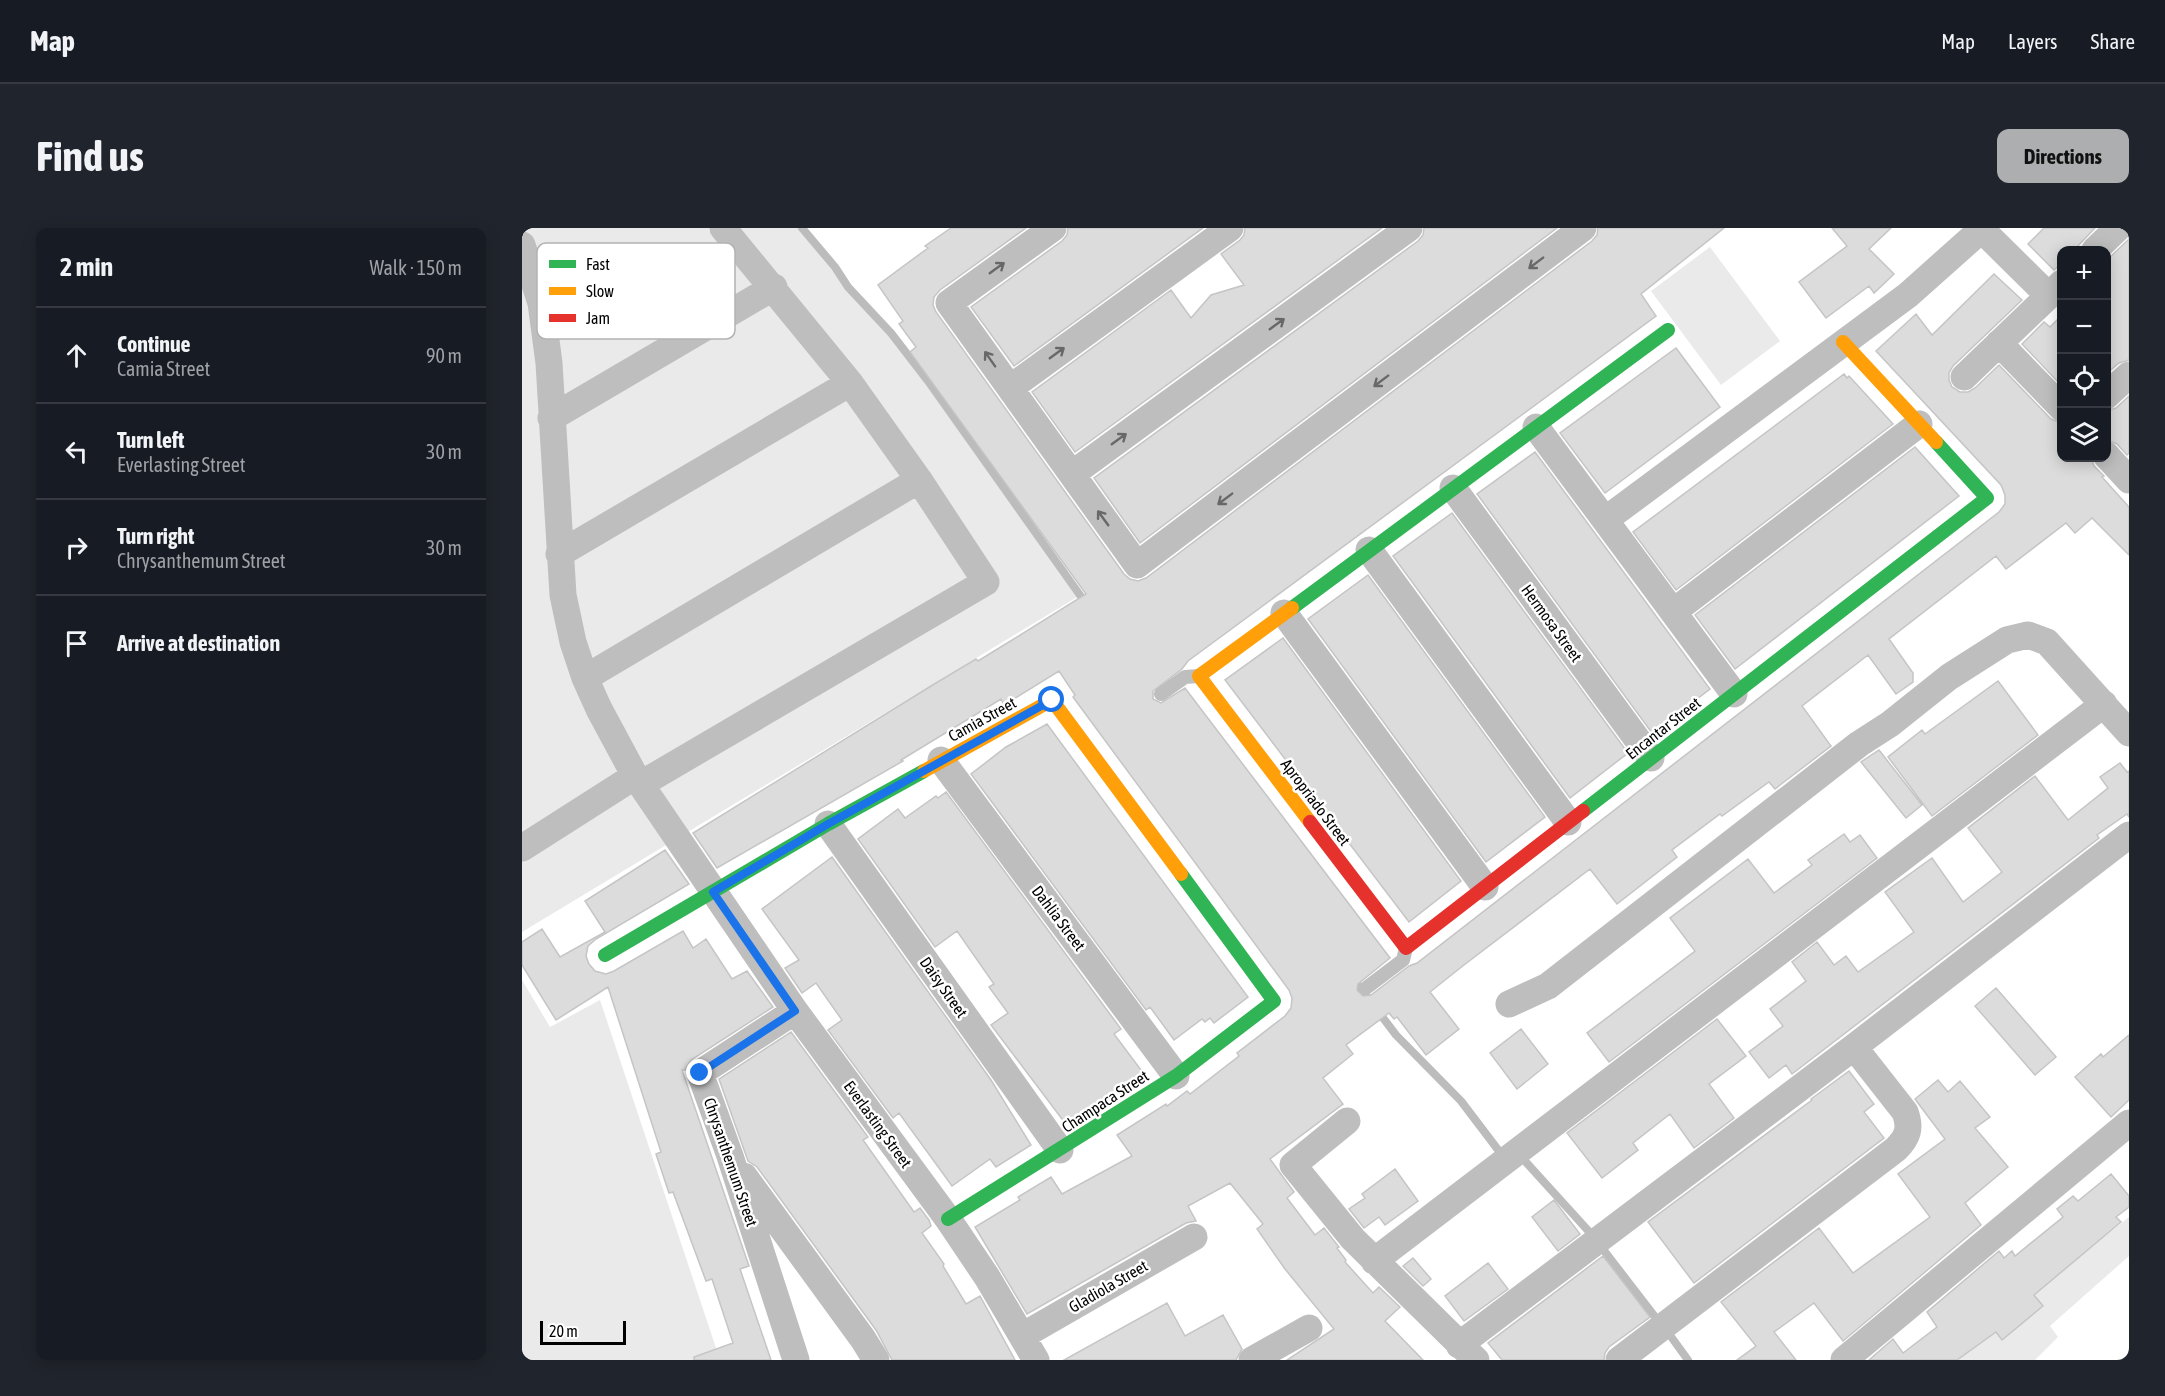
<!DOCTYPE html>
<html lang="en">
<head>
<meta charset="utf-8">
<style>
  body { margin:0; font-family:"Asap Condensed",sans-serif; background:#20242c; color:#f1f3f6 }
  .controls { position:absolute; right:18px; top:18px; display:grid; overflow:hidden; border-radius:12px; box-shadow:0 3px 15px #0003 }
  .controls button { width:54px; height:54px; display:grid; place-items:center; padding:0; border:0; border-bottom:2px solid #363941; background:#171b24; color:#f1f3f6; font:30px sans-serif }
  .scale { position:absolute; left:18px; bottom:15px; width:86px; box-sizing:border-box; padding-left:6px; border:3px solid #000; border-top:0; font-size:16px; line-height:21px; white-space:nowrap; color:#000; -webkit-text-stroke:4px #fff; paint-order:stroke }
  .stop { position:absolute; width:18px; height:18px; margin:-14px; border:4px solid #1a73e8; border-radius:50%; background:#fff }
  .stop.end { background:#1a73e8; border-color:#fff; box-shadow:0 2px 6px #0008 }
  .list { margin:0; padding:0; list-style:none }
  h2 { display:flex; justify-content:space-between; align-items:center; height:78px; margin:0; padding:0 24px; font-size:26px }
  h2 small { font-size:20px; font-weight:400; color:#9ea1a6 }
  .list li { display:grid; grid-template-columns:39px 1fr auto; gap:18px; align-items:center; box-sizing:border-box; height:96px; padding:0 24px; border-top:2px solid #363941 }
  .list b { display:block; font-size:22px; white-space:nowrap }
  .list p { margin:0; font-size:20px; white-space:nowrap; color:#9ea1a6 }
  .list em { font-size:20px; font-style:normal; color:#9ea1a6 }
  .icon { flex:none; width:33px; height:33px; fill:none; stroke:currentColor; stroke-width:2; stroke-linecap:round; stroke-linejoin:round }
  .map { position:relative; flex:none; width:1607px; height:1132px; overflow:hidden; border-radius:12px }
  header { display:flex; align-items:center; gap:36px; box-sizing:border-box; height:84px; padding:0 30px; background:#171b24; border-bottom:2px solid #363941 }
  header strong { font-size:28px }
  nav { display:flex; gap:33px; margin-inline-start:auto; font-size:21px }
  .intro { display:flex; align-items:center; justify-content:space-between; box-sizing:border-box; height:144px; padding:0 36px }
  h1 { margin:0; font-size:42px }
  .button { padding:15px 27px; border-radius:12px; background:#adaeaf; color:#111; font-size:21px; font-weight:700 }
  main { display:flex; gap:36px; padding:0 36px }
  aside { flex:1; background:#171b24; border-radius:12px; box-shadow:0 3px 15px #0003 }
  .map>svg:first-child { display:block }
  .green { fill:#eaeaea }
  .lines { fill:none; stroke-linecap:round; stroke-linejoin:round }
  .stream { stroke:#bcbcbc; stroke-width:8 }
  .building { fill:#dcdcdc; stroke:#c5c5c5; stroke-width:1.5 }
  .lane { stroke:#bebebe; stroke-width:14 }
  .street { stroke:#bebebe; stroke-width:27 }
  .fast { stroke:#30b455; stroke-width:14 }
  .slow { stroke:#ff9f0a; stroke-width:14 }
  .jam { stroke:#e5322d; stroke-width:14 }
  .oneway { stroke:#686868 }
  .route { stroke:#1a73e8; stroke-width:8 }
  .labels { text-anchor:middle; stroke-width:5; stroke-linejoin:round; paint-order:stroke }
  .street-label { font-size:16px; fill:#000; stroke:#fff }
  .key { fill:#fff; stroke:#b2b2b2; stroke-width:1.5 }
  .key-label { font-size:16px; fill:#000 }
</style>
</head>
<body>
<header>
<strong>Map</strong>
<nav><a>Map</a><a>Layers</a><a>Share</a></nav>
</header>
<div class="intro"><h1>Find us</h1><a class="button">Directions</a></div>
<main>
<aside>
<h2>2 min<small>Walk · 150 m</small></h2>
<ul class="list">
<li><svg class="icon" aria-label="ahead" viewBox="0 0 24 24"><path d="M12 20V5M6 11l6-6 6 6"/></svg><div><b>Continue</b><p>Camia Street</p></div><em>90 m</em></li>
<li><svg class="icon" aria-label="left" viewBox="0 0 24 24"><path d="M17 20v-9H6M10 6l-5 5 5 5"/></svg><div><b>Turn left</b><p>Everlasting Street</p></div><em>30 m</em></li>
<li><svg class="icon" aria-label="right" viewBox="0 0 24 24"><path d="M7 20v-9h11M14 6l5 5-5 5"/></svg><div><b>Turn right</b><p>Chrysanthemum Street</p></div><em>30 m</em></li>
<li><svg class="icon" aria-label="arrive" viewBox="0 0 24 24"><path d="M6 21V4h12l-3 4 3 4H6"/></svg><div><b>Arrive at destination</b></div></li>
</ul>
</aside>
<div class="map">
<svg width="1607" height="1132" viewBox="0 0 1607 1132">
  <rect width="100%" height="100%" fill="#fff"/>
  <path class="green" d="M0,0H280L313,39L326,59L369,105L406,153L557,368L0,704Z
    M1188,19L1258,113L1199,157L1129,63Z
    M0,752L28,799L78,772L198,1132H0Z
    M1607,989V1028L1528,1098L1536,1109L1513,1132H1430Z"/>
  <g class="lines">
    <path class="stream" d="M280,0L313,39L326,59L369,105L406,153L565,377
      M830,749L874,807L939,873L980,927
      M1002,932L1071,1008
      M1080,1020L1137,1094
      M1150,1110L1166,1132"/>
  </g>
  <path class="building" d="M429,0H504L418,62L412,69L411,77L414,84L602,346L608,351L616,353L624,350L1070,13L1075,7L1076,0H1202L1119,66L1134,88L666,433L660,441L631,463V471L639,475L663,460L868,730L836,756L835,762L841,768L849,767L887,738L895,735L1477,284L1483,276V267L1479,257L1354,123L1394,86L1410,107L1472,46L1500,72L1431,138L1427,145V152L1430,159L1438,164H1446L1453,160L1477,137L1529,191L1539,195V230H1569L1572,238L1582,248L1580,249L1607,279V327L1570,290L1553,305L1544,295L1484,341L1474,328L1367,411L1391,445V454L1374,466L1346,427L1280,478L1309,518L1262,554L1253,561L1247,554L1200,588L1198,586L1150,622L1155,629L1095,676L1068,641L942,737L908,764L937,801L904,827L875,789L872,791L867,785L824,817L831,826L801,850L821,876L748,931L772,964L765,970L793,1007L802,1000L817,1019L815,1020L824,1032L823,1034L851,1065L857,1059L878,1079L863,1093L901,1132H765L812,1101L763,1041L735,1001L741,996L708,955L666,978L674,993L664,995L505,1086L453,999L498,972L496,969L529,949L540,966L610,928L595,907L644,876L645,878L665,863L668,866L717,828L715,825L763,788L769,780L770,770L767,762L551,469L553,467L537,443L482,477L479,471L379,532L381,533L195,640L171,605L409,458L454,431L456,433L482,417L564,366L388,124L394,119L377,96L381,93L356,57L406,20L403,18Z
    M546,0H681L492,138L449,79L540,13L545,7Z
    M723,0H860L553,224L510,164L649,62L669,90L689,67L722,57L699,26L718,12L722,7Z
    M902,0H1035L618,315L572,250L896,13L901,7Z
    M1310,0H1369L1347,21L1372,46L1352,65L1347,58L1304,90L1277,54L1325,18Z
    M1522,0H1573L1552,22H1539V36L1532,42L1506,16Z
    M1607,11V132L1597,135L1584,146V33Z
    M1539,88V157L1500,116L1522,94L1528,99Z
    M1154,120L1198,179L1083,265L1038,205Z
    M1322,146L1325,150L1327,148L1371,196L1154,362L1111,304Z
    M1607,168V225L1605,227L1595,216L1584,212V183L1594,180Z
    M1393,219L1437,268L1213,441L1173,387Z
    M1013,224L1188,461L1130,505L955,266Z
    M930,285L1106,525L1048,570L871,328Z
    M846,347L1023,589L964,634L786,391Z
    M761,410L939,653L887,694L703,452Z
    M1476,453L1516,507L1410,588L1366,529L1400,502L1403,506Z
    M525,496L726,769L692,795L688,790L683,794L680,791L652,812L628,779L624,782L449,546L484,519Z
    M1357,522L1400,577L1384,590L1339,534Z
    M1598,535L1605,544L1607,543V589L1605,586L1575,607L1577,610L1270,846L1264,837L1247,850L1227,824L1261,798L1248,781L1284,753L1270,734L1295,714L1312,737L1324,728L1336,744L1392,704L1363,664L1410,630L1441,674L1480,644L1446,600L1513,548L1546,592L1586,560L1578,549Z
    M424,564L599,801L592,806L622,846L543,895L469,797L486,785L467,759L472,756L435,703L413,719L336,611L376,581L383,590L414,568L416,570Z
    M1322,606L1328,614L1338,607L1355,630L1087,834L1065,805L1173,723L1148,690L1226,631L1252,665L1290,637L1286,632Z
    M143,622L167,656L74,711L66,718L64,728L67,736L73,743L84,746L92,743L161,703L171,720L184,711L210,751L225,743L251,779L169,832L163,842H160L227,1038L218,1041L249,1132H172V1129L211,1115L190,1051L184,1053L151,964L147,965L134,926L139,924L86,759L34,792L0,737V714L20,701L38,729L83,704L63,673Z
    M310,629L469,852L509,917L474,939L468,931L430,958L377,885L371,890L306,802L320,792L294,755L280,765L263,740L277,732L240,681Z
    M1474,760L1534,829L1513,847L1453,778Z
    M1195,791L1224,828L1187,856L1212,890L1172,920L1148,886L1111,915L1116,922L1080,950L1045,905Z
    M999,801L1026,836L995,861L968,825Z
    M269,804L346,909L341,912L392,984L398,980L407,992L409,998L400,1005L422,1036L421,1038L444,1076L458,1068L493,1132H370L354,1102L235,939L226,933L197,851Z
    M1607,807V872L1589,889L1553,849L1579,826L1581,829Z
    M1327,843L1352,876L1342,884L1362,910L1172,1055L1126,994L1290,872L1289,871Z
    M1416,852L1426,864L1438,853L1468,889L1453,900L1486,939L1443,975L1459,997L1321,1113L1292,1075L1252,1104L1274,1132H1215L1234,1118L1199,1074L1297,1000L1331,1045L1408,989L1376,946L1423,911L1393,871Z
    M873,941L896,973L863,997L857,989L842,1000L827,981L843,970L840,966Z
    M1589,946L1607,968V979L1594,989L1599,994L1512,1067L1521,1078L1480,1112L1474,1104L1435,1132H1347L1371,1111L1381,1125L1415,1099L1405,1084L1477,1023L1482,1030L1490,1023L1493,1028L1541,989L1535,981L1551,968L1556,973Z
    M1032,972L1058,1006L1036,1023L1010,989Z
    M1081,1028L1128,1089L1087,1119L1083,1125L1082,1132H980L966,1115Z
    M891,1030L909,1051L901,1058L881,1038Z
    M966,1035L986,1061L942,1093L923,1068Z
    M645,1075L663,1108L701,1087L720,1121L714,1132H542Z"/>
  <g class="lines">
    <path class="lane" d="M639,466L663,449L677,448
      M844,760L881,732L884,720"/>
    <path class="street" d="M531,0L427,75L615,337L1061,0
      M1458,0L1526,67
      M0,17L19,75L27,135L41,367L51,414L63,450L77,481L113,548L273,783L426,991L465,1049L514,1132
      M1573,22L1596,0
      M1477,115L1540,180
      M1442,149L1540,55
      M488,160L708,0
      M1584,168L1607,147
      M29,190L252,59
      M1014,199L1212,466
      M1584,227L1607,252
      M550,246L887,0
      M931,260L1129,530
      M1083,292L1386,67L1460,1
      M847,322L1046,594
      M37,326L328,155
      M1151,384L1397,196
      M762,385L963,659
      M63,450L397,252
      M419,532L654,848
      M119,556L464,354L397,252L328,155L201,0
      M306,596L538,922
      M0,620L113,548
      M987,776L1026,758L1337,516L1368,496L1427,449L1485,412L1506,407L1525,414L1607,505
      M273,783L178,845L208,928L274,1132
      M825,893L771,937L831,1011L954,1132
      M222,948L341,1111L354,1132
      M852,1033L1582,476
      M500,1108L672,1009
      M937,1117L1332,819L1607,607
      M730,1132L787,1100
      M1097,1132L1374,921C1386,909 1389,900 1383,884L1332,819
      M1322,1132L1607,895"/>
    <path class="fast" d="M770,380L1146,102
      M1061,583L1465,270L1414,214
      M83,727L306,596L402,543
      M426,991L654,848L752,773L659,646"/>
    <path class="slow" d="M1321,114L1414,214
      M770,380L677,448L788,594
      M402,543L530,472L659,646"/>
    <path class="jam" d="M788,594L884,720L1061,583"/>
  </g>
  <defs><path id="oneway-shaft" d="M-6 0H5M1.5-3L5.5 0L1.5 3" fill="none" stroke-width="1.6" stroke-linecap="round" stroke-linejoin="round" transform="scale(1.5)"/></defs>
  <g class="oneway">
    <use href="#oneway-shaft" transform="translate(1014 35) rotate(143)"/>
    <use href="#oneway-shaft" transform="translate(475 40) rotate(-36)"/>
    <use href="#oneway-shaft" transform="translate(755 96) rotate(-36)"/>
    <use href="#oneway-shaft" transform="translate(535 125) rotate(-36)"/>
    <use href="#oneway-shaft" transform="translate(468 131) rotate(-125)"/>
    <use href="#oneway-shaft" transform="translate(859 153) rotate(143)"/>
    <use href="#oneway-shaft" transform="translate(597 211) rotate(-36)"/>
    <use href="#oneway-shaft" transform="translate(703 271) rotate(143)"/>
    <use href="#oneway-shaft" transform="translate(581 290) rotate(-126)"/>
  </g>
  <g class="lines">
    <path class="route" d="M178,845L273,783L191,664L306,596L530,472"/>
  </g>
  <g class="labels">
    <g class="street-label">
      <text transform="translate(1030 395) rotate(54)" y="6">Hermosa Street</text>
      <text transform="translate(460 491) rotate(-29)" y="6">Camia Street</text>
      <text transform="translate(1141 500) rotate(-38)" y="6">Encantar Street</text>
      <text transform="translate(794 574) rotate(53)" y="6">Apropriado Street</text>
      <text transform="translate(537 690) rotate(53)" y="6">Dahlia Street</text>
      <text transform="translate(422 759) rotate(55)" y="6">Daisy Street</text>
      <text transform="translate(583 873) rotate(-33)" y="6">Champaca Street</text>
      <text transform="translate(356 896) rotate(54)" y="6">Everlasting Street</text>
      <text transform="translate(209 934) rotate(71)" y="6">Chrysanthemum Street</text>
      <text transform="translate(586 1058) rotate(-30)" y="6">Gladiola Street</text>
    </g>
  </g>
  <rect x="15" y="15" width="198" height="96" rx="9" class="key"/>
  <rect x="27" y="32" width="27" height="8" fill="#30b455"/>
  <rect x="27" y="59" width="27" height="8" fill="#ff9f0a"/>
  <rect x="27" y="86" width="27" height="8" fill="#e5322d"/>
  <g class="key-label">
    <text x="64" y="42">Fast</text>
    <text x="64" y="69">Slow</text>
    <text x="64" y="96">Jam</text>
  </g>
</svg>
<div class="controls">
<button>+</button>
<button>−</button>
<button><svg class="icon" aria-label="locate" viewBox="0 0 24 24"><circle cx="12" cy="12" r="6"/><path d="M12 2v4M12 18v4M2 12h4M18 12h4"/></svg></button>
<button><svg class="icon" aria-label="layers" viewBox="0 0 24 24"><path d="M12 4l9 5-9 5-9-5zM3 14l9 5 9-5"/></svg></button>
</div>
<div class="scale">20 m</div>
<div class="stop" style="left:530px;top:472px"></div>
<div class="stop end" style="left:178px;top:845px"></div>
</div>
</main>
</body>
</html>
